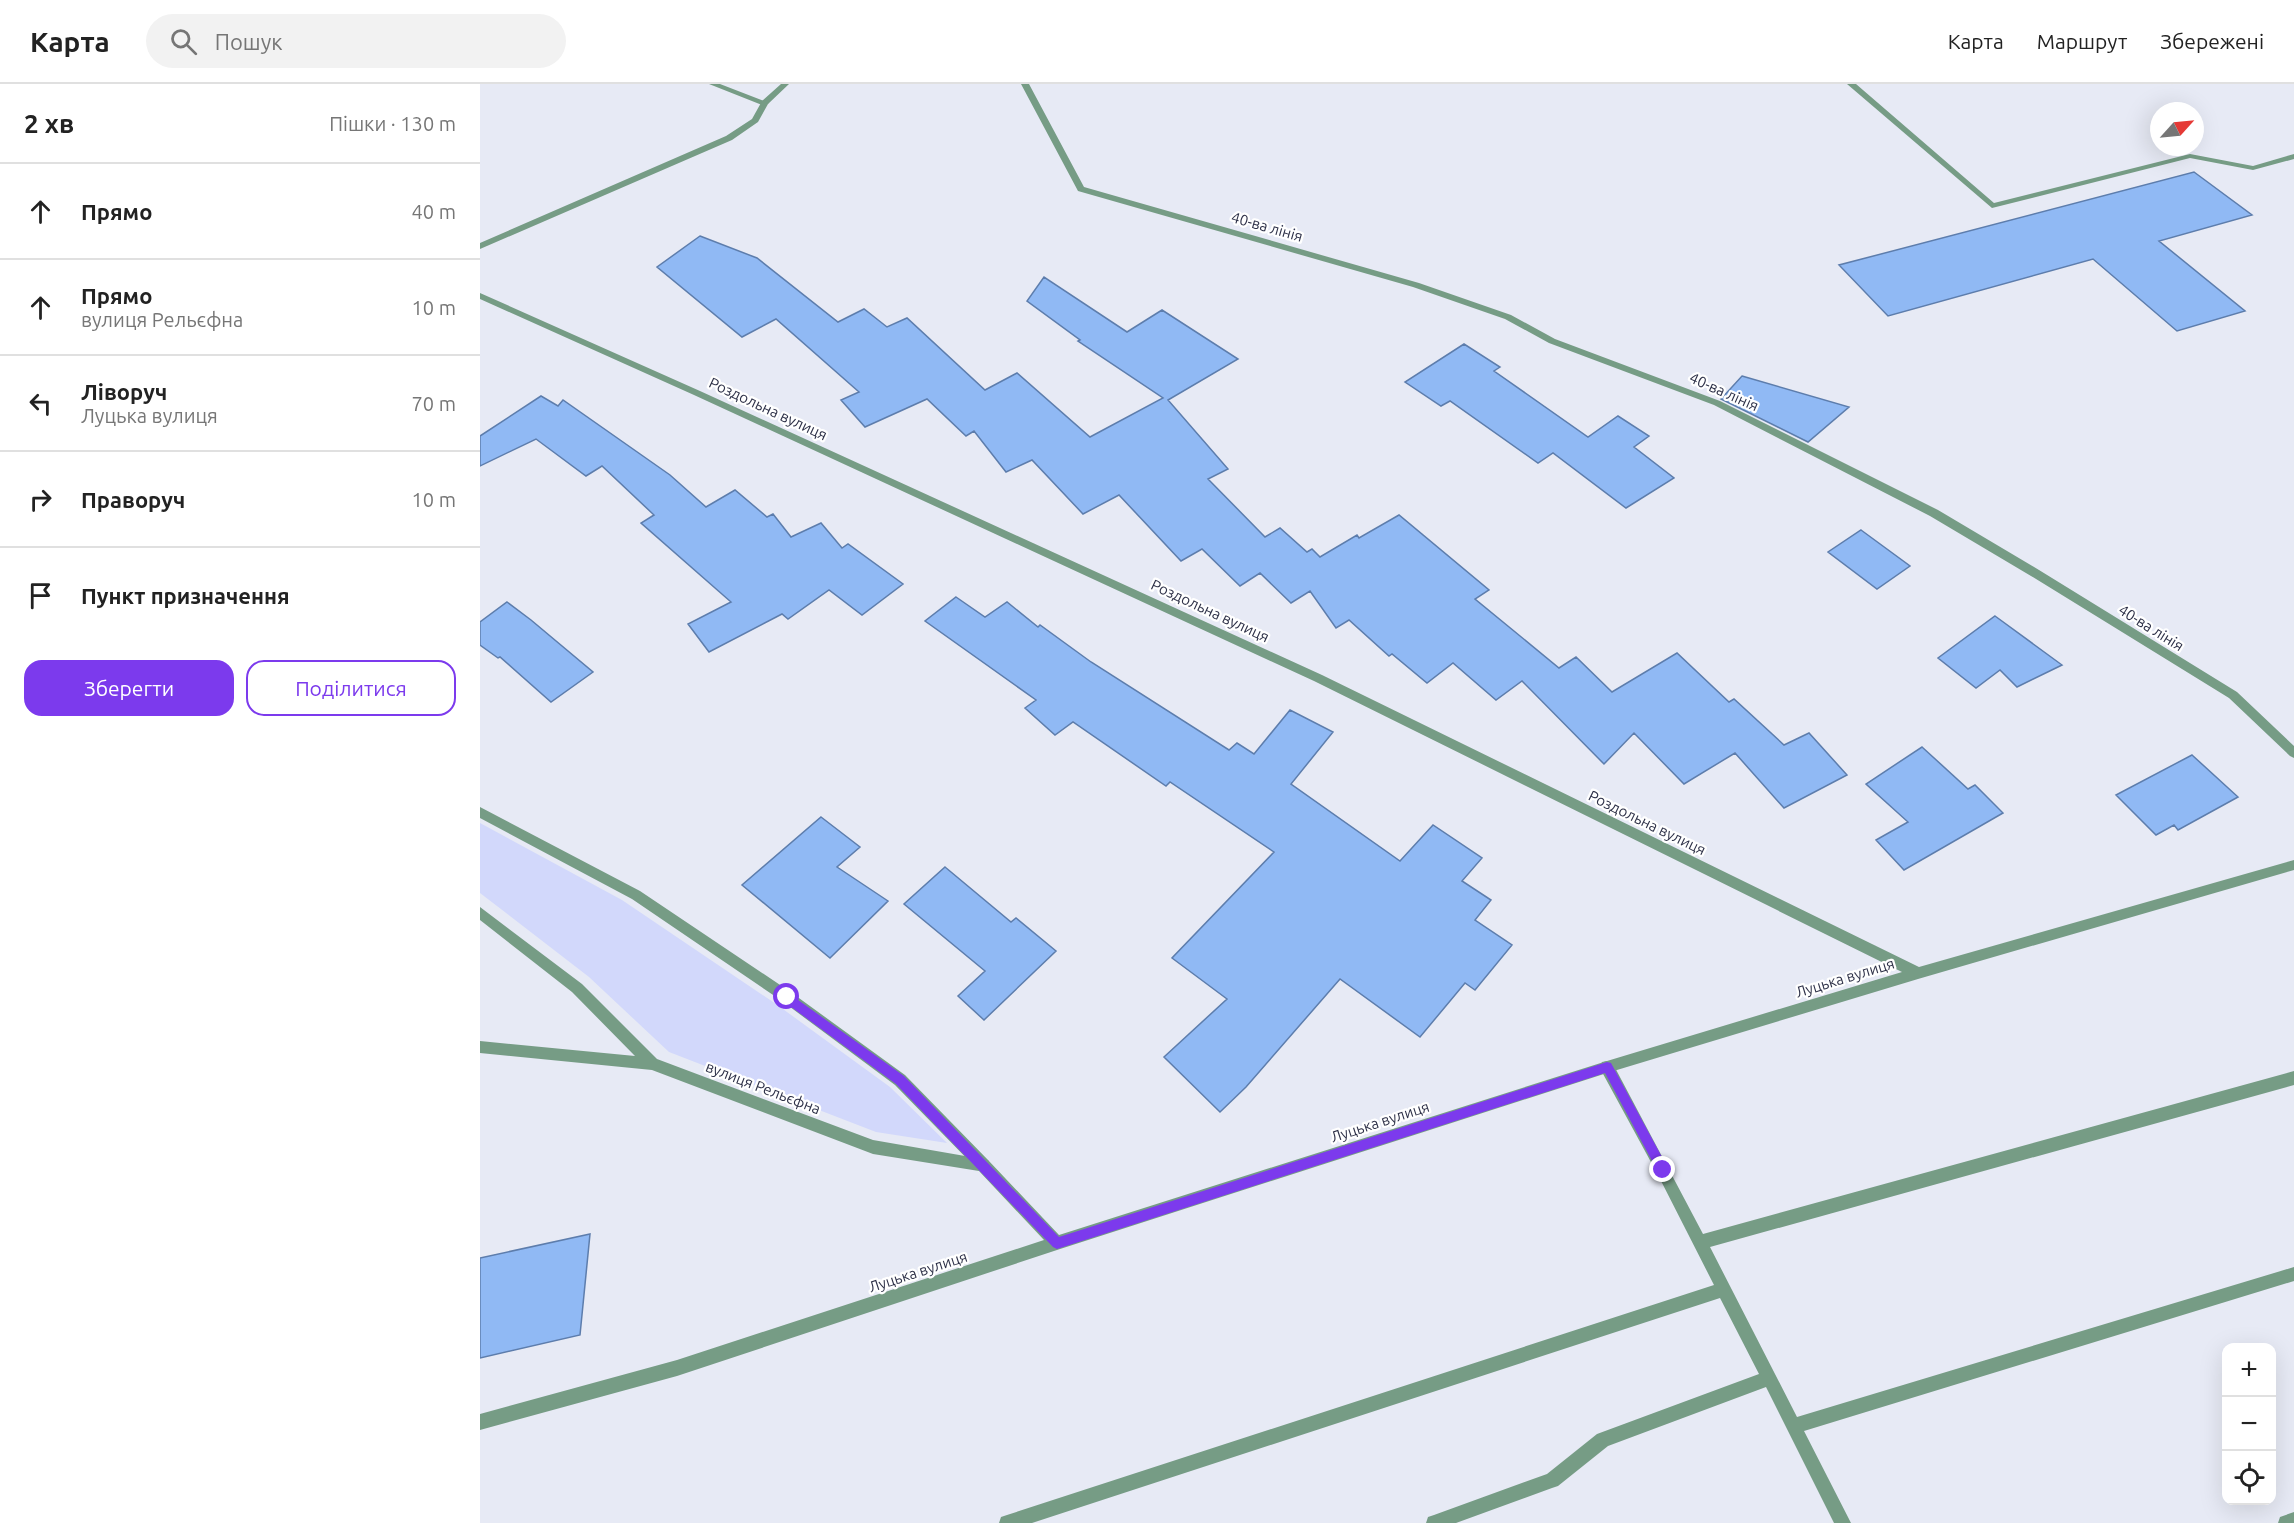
<!DOCTYPE html>
<html lang="uk">
<head>
<meta charset="utf-8">
<style>
  body { margin:0; font-family:Ubuntu,sans-serif; background:#f2f2f2; color:#222 }
  .controls { position:absolute; right:18px; bottom:18px; display:grid; overflow:hidden; border-radius:12px; box-shadow:0 6px 24px #0002 }
  .controls button { width:54px; height:54px; display:grid; place-items:center; padding:0; border:0; border-bottom:2px solid #e0e0e0; background:#fff; color:#222; font:30px sans-serif }
  .compass { position:absolute; left:1670px; top:18px; width:54px; height:54px; border-radius:50%; background:#fff; box-shadow:0 6px 24px #0002; rotate:63deg }
  .stop { position:absolute; width:18px; height:18px; margin:-14px; border:4px solid #7c3aed; border-radius:50%; background:#fff }
  .stop.end { background:#7c3aed; border-color:#fff; box-shadow:0 2px 6px #0008 }
  .list { margin:0; padding:0; list-style:none }
  h2 { display:flex; justify-content:space-between; align-items:center; height:78px; margin:0; padding:0 24px; font-size:26px }
  h2 small { font-size:20px; font-weight:400; color:#767676 }
  .list li { display:grid; grid-template-columns:39px 1fr auto; gap:18px; align-items:center; box-sizing:border-box; height:96px; padding:0 24px; border-top:2px solid #e0e0e0 }
  .list b { display:block; font-size:22px; white-space:nowrap }
  .list p { margin:0; font-size:20px; white-space:nowrap; color:#767676 }
  .list em { font-size:20px; font-style:normal; color:#767676 }
  .actions { display:flex; gap:12px; padding:18px 24px }
  .actions a { flex:1; padding:14px 0; border:2px solid #7c3aed; border-radius:18px; text-align:center; font-size:21px; color:#7c3aed }
  .actions .main { background:#7c3aed; color:#fff }
  .icon { flex:none; width:33px; height:33px; fill:none; stroke:currentColor; stroke-width:2; stroke-linecap:round; stroke-linejoin:round }
  .map { position:relative; flex:none; width:1814px; height:1439px; overflow:hidden }
  header { display:flex; align-items:center; gap:36px; box-sizing:border-box; height:84px; padding:0 30px; background:#fff; border-bottom:2px solid #e0e0e0 }
  header strong { font-size:28px }
  nav { display:flex; gap:33px; margin-inline-start:auto; font-size:21px }
  .search { width:420px; height:54px; background:#f2f2f2; display:flex; align-items:center; gap:15px; box-sizing:border-box; padding:0 21px; border-radius:33px; color:#767676; font-size:22px }
  main { display:flex }
  aside { flex:1; background:#fff }
  .map>svg:first-child { display:block }
  .green { fill:#d2d8fb }
  .building { fill:#90b9f4; stroke:#5d7dac; stroke-width:1.5 }
  .lines { fill:none; stroke-linecap:round; stroke-linejoin:round }
  .service { fill:#769c85; fill-rule:evenodd }
  .minor { fill:#769c85; fill-rule:evenodd }
  .route { fill:#7c3aed }
  .labels { text-anchor:middle; stroke-width:4.5; stroke-linejoin:round; paint-order:stroke }
  .street-label { font-size:15px; fill:#2d3047; stroke:#fff }
</style>
</head>
<body>
<header>
<strong>Карта</strong>
<div class="search"><svg class="icon" aria-label="search" viewBox="0 0 24 24"><circle cx="10" cy="10" r="6"/><path d="M15 15l6 6"/></svg>Пошук</div>
<nav><a>Карта</a><a>Маршрут</a><a>Збережені</a></nav>
</header>
<main>
<aside>
<h2>2 хв<small>Пішки · 130 m</small></h2>
<ul class="list">
<li><svg class="icon" aria-label="ahead" viewBox="0 0 24 24"><path d="M12 20V5M6 11l6-6 6 6"/></svg><div><b>Прямо</b></div><em>40 m</em></li>
<li><svg class="icon" aria-label="ahead" viewBox="0 0 24 24"><path d="M12 20V5M6 11l6-6 6 6"/></svg><div><b>Прямо</b><p>вулиця Рельєфна</p></div><em>10 m</em></li>
<li><svg class="icon" aria-label="left" viewBox="0 0 24 24"><path d="M17 20v-9H6M10 6l-5 5 5 5"/></svg><div><b>Ліворуч</b><p>Луцька вулиця</p></div><em>70 m</em></li>
<li><svg class="icon" aria-label="right" viewBox="0 0 24 24"><path d="M7 20v-9h11M14 6l5 5-5 5"/></svg><div><b>Праворуч</b></div><em>10 m</em></li>
<li><svg class="icon" aria-label="arrive" viewBox="0 0 24 24"><path d="M6 21V4h12l-3 4 3 4H6"/></svg><div><b>Пункт призначення</b></div></li>
</ul>
<div class="actions"><a class="main">Зберегти</a><a>Поділитися</a></div>
</aside>
<div class="map">
<svg width="1814" height="1439" viewBox="0 0 1814 1439">
  <rect width="100%" height="100%" fill="#e7eaf5"/>
  <path class="green" d="M0,739L142,816L296,920L410,1003L467,1059L396,1048L189,968L109,893L0,809Z"/>
  <path class="building" d="M1714,88L1772,131L1679,157L1765,227L1697,247L1613,175L1408,232L1359,181Z
    M220,152L277,174L358,238L384,225L407,243L427,234L505,306L537,289L610,353L683,314L598,257L600,256L547,217L564,193L647,248L682,226L758,275L688,316L748,385L728,395L785,453L800,444L827,468L832,465L840,473L877,451L879,454L919,431L1009,506L995,515L1079,584L1096,573L1132,608L1197,569L1249,618L1254,615L1304,661L1329,649L1367,691L1304,724L1255,669L1204,700L1154,649L1124,680L1042,597L1016,616L973,579L947,599L912,570L909,572L869,536L856,544L830,507L811,519L780,489L760,502L722,465L701,477L639,411L603,430L552,376L526,388L494,347L486,352L447,315L385,343L361,316L379,308L296,235L262,253L177,183Z
    M984,260L1020,283L1014,287L1108,353L1138,332L1169,352L1154,363L1194,394L1146,424L1073,369L1058,379L970,317L961,322L925,298Z
    M1262,292L1369,323L1328,358L1241,315Z
    M61,312L78,322L83,316L190,391L226,423L255,406L287,433L293,430L311,453L341,439L362,464L368,460L423,500L382,531L349,506L308,535L302,530L229,568L208,540L251,518L161,439L174,431L122,382L106,392L56,355L0,382V352Z
    M1381,446L1430,482L1397,505L1348,468Z
    M476,513L505,533L527,518L558,543L560,541L611,578L749,666L757,659L774,670L810,626L853,648L811,700L920,777L953,741L1002,774L982,797L1011,816L995,836L1032,861L995,906L985,899L940,953L860,895L766,1003L740,1028L684,973L747,915L692,874L794,768L690,698L686,702L593,638L575,651L545,624L556,616L445,537Z
    M27,518L51,536L113,588L71,618L20,573L18,574L0,561V538Z
    M1515,532L1582,581L1537,603L1520,586L1496,604L1458,574Z
    M1442,663L1488,705L1495,701L1523,729L1424,786L1396,756L1428,738L1386,700Z
    M1712,671L1758,713L1698,746L1694,741L1676,751L1636,711Z
    M341,733L380,763L357,783L408,817L350,874L262,801Z
    M465,783L531,838L536,834L576,867L504,936L478,912L505,887L424,820Z
    M110,1150L100,1251L0,1274V1174Z"/>
  <g class="lines">
    <path class="service" d="M229,0H240L289,19L282,21Z
      M1367,0H1376L1514,119L1710,70L1773,82L1814,70V75L1773,86L1710,74L1512,124Z
      M0,723L160,807L312,909L425,991L508,1076L510,1081L508,1086L503,1088L498,1086L415,1001L302,917L152,815L0,734Z
      M1127,977L1132,978L1223,1150L1814,987V1001L1230,1163L1317,1333L1814,1183V1197L1324,1347L1371,1439H1354L1286,1303L1128,1362L1078,1402L1072,1404L976,1439H946L948,1433L954,1431L1067,1390L1117,1350L1279,1290L1240,1214L552,1439H519L521,1433L527,1431L1234,1201L1178,1091L1122,988L1120,983L1122,978Z
      M1814,1428V1439H1798L1800,1433Z"/>
    <path class="minor" d="M301,0H309L288,20L278,38L252,56L0,165V159L246,52L272,35L282,17Z
      M541,0H549L604,103L939,199L1031,231L1075,255L1240,317L1458,426L1559,486L1757,608L1814,662V674L1810,672L1749,614L1551,492L1450,432L1234,321L1069,259L1025,235L933,203L598,107Z
      M0,209L220,307L842,591L1439,883L1814,776V786L1438,895L1127,989L577,1166L197,1292L0,1346V1330L197,1276L564,1156L499,1087L393,1070L172,986L0,969V957L155,972L92,908L0,836V823L102,900L177,975L393,1056L508,1076L579,1151L1127,977L1422,888L834,597L214,311L0,215Z"/>
  </g>
  <path class="route" d="M307,908L424,992L579,1153L1127,978L1131,979L1189,1086L1183,1092L1179,1090L1125,989L577,1165L573,1163L416,1000L303,917L301,913Z"/>
  <g class="labels">
    <g class="street-label">
      <text transform="translate(787 143) rotate(16)" y="5">40-ва лінія</text>
      <text transform="translate(1244 308) rotate(24)" y="5">40-ва лінія</text>
      <text transform="translate(288 325) rotate(25)" y="5">Роздольна вулиця</text>
      <text transform="translate(730 527) rotate(25)" y="5">Роздольна вулиця</text>
      <text transform="translate(1671 544) rotate(32)" y="5">40-ва лінія</text>
      <text transform="translate(1167 739) rotate(26)" y="5">Роздольна вулиця</text>
      <text transform="translate(1365 894) rotate(-17)" y="5">Луцька вулиця</text>
      <text transform="translate(283 1004) rotate(21)" y="5">вулиця Рельєфна</text>
      <text transform="translate(900 1038) rotate(-18)" y="5">Луцька вулиця</text>
      <text transform="translate(438 1188) rotate(-18)" y="5">Луцька вулиця</text>
    </g>
  </g>
</svg>
<div class="controls">
<button>+</button>
<button>−</button>
<button><svg class="icon" aria-label="locate" viewBox="0 0 24 24"><circle cx="12" cy="12" r="6"/><path d="M12 2v4M12 18v4M2 12h4M18 12h4"/></svg></button>
</div>
<svg class="compass" viewBox="-18 -18 36 36"><path d="M0-13l5 13h-10z" fill="#e53935"/><path d="M0 13l5-13h-10z" fill="#767676"/></svg>
<div class="stop" style="left:307px;top:913px"></div>
<div class="stop end" style="left:1183px;top:1086px"></div>
</div>
</main>
</body>
</html>
